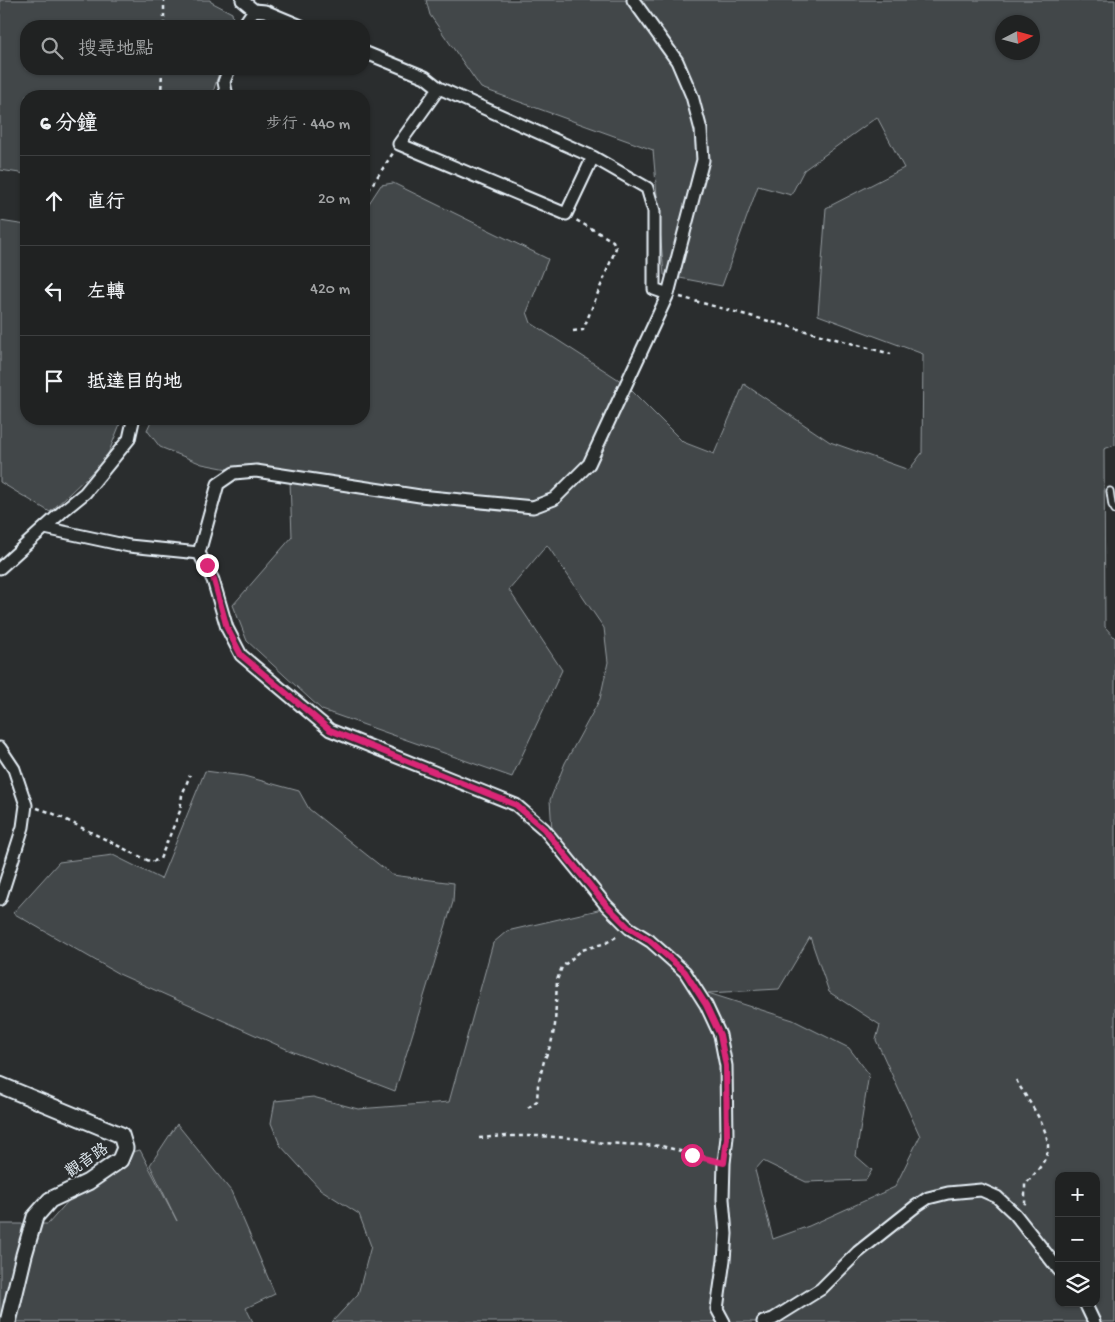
<!DOCTYPE html>
<html lang="zh-TW">
<head>
<meta charset="utf-8">
<style>
  body { margin:0; font-family:"Gochi Hand","LXGW WenKai TC",sans-serif; background:#2d2f2f; color:#f1f3f6 }
  .controls { position:absolute; right:15px; bottom:15px; display:grid; overflow:hidden; border-radius:10px; box-shadow:0 1px 4px #0004 }
  .controls button { width:45px; height:45px; display:grid; place-items:center; padding:0; border:0; border-bottom:1px solid #3d3f40; background:#202222; color:#f1f3f6; font:25px sans-serif }
  .compass { position:absolute; left:995px; top:15px; width:45px; height:45px; border-radius:50%; background:#202222; box-shadow:0 1px 4px #0004; rotate:84deg }
  .stop { position:absolute; width:15px; height:15px; margin:-11px; border:4px solid #db2777; border-radius:50%; background:#fff }
  .stop.end { background:#db2777; border-color:#fff; box-shadow:0 1px 5px #0008 }
  .list { margin:0; padding:0; list-style:none }
  h2 { display:flex; justify-content:space-between; align-items:center; height:65px; margin:0; padding:0 20px; font-size:21px }
  h2 small { font-size:16px; font-weight:400; color:#a2a4a5 }
  .list li { display:grid; grid-template-columns:32px 1fr auto; gap:15px; align-items:center; box-sizing:border-box; height:90px; padding:0 20px; border-top:1px solid #3d3f40 }
  .list b { display:block; font-size:19px; white-space:nowrap }
  .list em { font-size:16px; font-style:normal; color:#a2a4a5 }
  .icon { flex:none; width:28px; height:28px; fill:none; stroke:currentColor; stroke-width:2; stroke-linecap:round; stroke-linejoin:round }
  .map { position:relative; flex:none; width:1115px; height:1322px; overflow:hidden }
  .search { position:absolute; background:#202222; box-shadow:0 1px 4px #0004; left:20px; top:20px; width:350px; height:55px; display:flex; align-items:center; gap:12px; box-sizing:border-box; padding:0 18px; border-radius:20px; color:#a2a4a5; font-size:19px }
  .panel { position:absolute; background:#202222; box-shadow:0 1px 4px #0004; left:20px; top:90px; width:350px; height:335px; border-radius:20px }
  .map>svg:first-child { display:block }
  .green { fill:#424648; stroke:#959ca0; fill-rule:evenodd }
  .lines { fill:none; stroke-linecap:round; stroke-linejoin:round }
  .lane-casing { stroke:#e8f1f8; stroke-width:9 }
  .street-casing { stroke:#e8f1f8; stroke-width:15 }
  .secondary-casing { stroke:#e8f1f8; stroke-width:19 }
  .path { stroke:#e8f1f8; stroke-width:2.5; stroke-dasharray:4 4; stroke-linecap:butt }
  .lane { stroke:#2a2d2e; stroke-width:5.5 }
  .street { stroke:#2a2d2e; stroke-width:11 }
  .secondary { stroke:#2a2d2e; stroke-width:15 }
  .route { stroke:#db2777; stroke-width:6 }
  .labels { text-anchor:middle; stroke-width:4; stroke-linejoin:round; paint-order:stroke }
  .street-label { font-size:16px; fill:#e8f1f8; stroke:#2a2d2e }
</style>
</head>
<body>
<div class="map">
<svg width="1115" height="1322" viewBox="0 0 1115 1322">
  <rect width="100%" height="100%" fill="#2a2d2e"/>
  <filter id="ink" filterUnits="userSpaceOnUse"><feTurbulence type="fractalNoise" baseFrequency=".02" numOctaves="2"/><feDisplacementMap in="SourceGraphic" scale="10" xChannelSelector="R" yChannelSelector="G"/><feConvolveMatrix kernelMatrix="1 2 1 2 8 2 1 2 1" color-interpolation-filters="sRGB"/></filter>
  <g filter="url(#ink)">
    <path class="green" d="M0,0H210L211,2L232,13L234,25L233,26H26V69H220L212,96H26V174L0,170Z
      M426,0H1115V445L1104,449L1105,627L1115,638V1322H332L358,1294L371,1246L359,1214L320,1189L280,1145L271,1123L275,1101L313,1097L358,1109L449,1102L493,943L507,931L598,910L605,893L552,831L550,800L565,763L600,699L608,662L604,628L547,545L509,590L562,670L512,777L322,710L247,641L233,605L292,537L290,481L202,464L160,447L147,430L152,419H364V211L381,185L393,183L548,259L527,312L531,323L624,383L683,442L714,454L744,384L830,442L909,470L922,453L923,354L818,315L826,208L904,168L877,117L804,170L791,195L758,186L722,286L664,275L653,150L481,88L430,15ZM1002,22H1032V52H1002ZM810,937L829,992L880,1025L876,1040L920,1136L895,1187L809,1226L773,1239L755,1170L763,1161L806,1182L866,1180L872,1170L856,1156L869,1074L849,1048L793,1020L708,993L779,989ZM1059,1176H1096V1303H1059Z
      M0,221L26,225V419H122L106,459L50,512L0,482Z
      M205,771L244,776L299,791L309,809L392,875L454,883L453,902L395,1091L291,1051L119,974L13,913L59,862L113,855L161,879Z
      M177,1124L231,1191L275,1294L246,1308L253,1322H0V1224H48L107,1157L140,1150L177,1221L150,1165Z"/>
    <g class="lines">
      <g class="lane-casing">
        <path id="lane" d="M1110,491L1112,505L1115,510"/>
      </g>
      <g class="street-casing">
        <path id="street" d="M242,0L254,10
          M243,26L254,10L265,11L301,26
          M364,52L425,77L439,88L593,157L647,188L654,211V289L668,294
          M439,88L399,144L566,214L593,157
          M227,96L224,82L229,69
          M45,528L129,546L199,553L213,580L227,628L241,655L330,730L516,805L544,829L606,905L629,928L650,941L685,972L706,1005L720,1035L726,1066L727,1137L724,1163L723,1199L726,1234L724,1260L717,1309L724,1322
          M199,553L218,484L234,473L256,471L420,496L533,507L554,499L589,464L668,294L703,160L701,130L692,96L677,61L633,0
          M0,568L64,510L85,493L129,439L133,421L130,419
          M0,748L14,769L26,805L23,827L0,899
          M1085,1303L1094,1322
          M763,1322L773,1319L821,1289L858,1252L916,1206L928,1198L948,1193L981,1190L997,1197L1015,1214L1059,1270"/>
      </g>
      <g class="secondary-casing">
        <path id="secondary" d="M0,1085L121,1135L125,1148L120,1160L88,1182L50,1200L35,1217L24,1255L8,1322"/>
      </g>
      <path class="path" d="M164,26V0
        M161,96L162,69
        M364,197L393,153
        M680,297L891,354
        M573,331L583,330L616,248L613,241L576,220
        M37,808L52,813L151,862L160,859L180,811L182,795L190,775
        M1016,1080C1026,1098 1049,1127 1048,1148C1048,1159 1034,1176 1025,1184V1203L1023,1206
        M528,1108L537,1101L538,1085L544,1061L551,1044L555,1025L557,980L562,967L582,950L606,943L619,935
        M479,1138L506,1136H538L573,1138L603,1143L662,1146L713,1160"/>
      <use href="#lane" class="lane"/>
      <use href="#street" class="street"/>
      <use href="#secondary" class="secondary"/>
    </g>
  </g>
  <g class="lines" filter="url(#ink)">
    <path class="route" d="M207,565L214,580L227,628L241,655L330,730L516,805L544,829L606,905L629,928L650,941L685,972L706,1005L720,1035L726,1066L727,1138L724,1163L692,1155"/>
  </g>
  <g class="labels">
    <g class="street-label">
      <text transform="translate(86 1159) rotate(-34)" y="6">觀音路</text>
    </g>
  </g>
</svg>
<div class="controls">
<button>+</button>
<button>−</button>
<button><svg class="icon" aria-label="layers" viewBox="0 0 24 24"><path d="M12 4l9 5-9 5-9-5zM3 14l9 5 9-5"/></svg></button>
</div>
<svg class="compass" viewBox="-18 -18 36 36"><path d="M0-13l5 13h-10z" fill="#e53935"/><path d="M0 13l5-13h-10z" fill="#a2a4a5"/></svg>
<div class="stop" style="left:692px;top:1155px"></div>
<div class="stop end" style="left:207px;top:565px"></div>
<div class="search"><svg class="icon" aria-label="search" viewBox="0 0 24 24"><circle cx="10" cy="10" r="6"/><path d="M15 15l6 6"/></svg>搜尋地點</div>
<section class="panel">
<h2>6 分鐘<small>步行 · 440 m</small></h2>
<ul class="list">
<li><svg class="icon" aria-label="ahead" viewBox="0 0 24 24"><path d="M12 20V5M6 11l6-6 6 6"/></svg><div><b>直行</b></div><em>20 m</em></li>
<li><svg class="icon" aria-label="left" viewBox="0 0 24 24"><path d="M17 20v-9H6M10 6l-5 5 5 5"/></svg><div><b>左轉</b></div><em>420 m</em></li>
<li><svg class="icon" aria-label="arrive" viewBox="0 0 24 24"><path d="M6 21V4h12l-3 4 3 4H6"/></svg><div><b>抵達目的地</b></div></li>
</ul>
</section>
</div>
</body>
</html>
